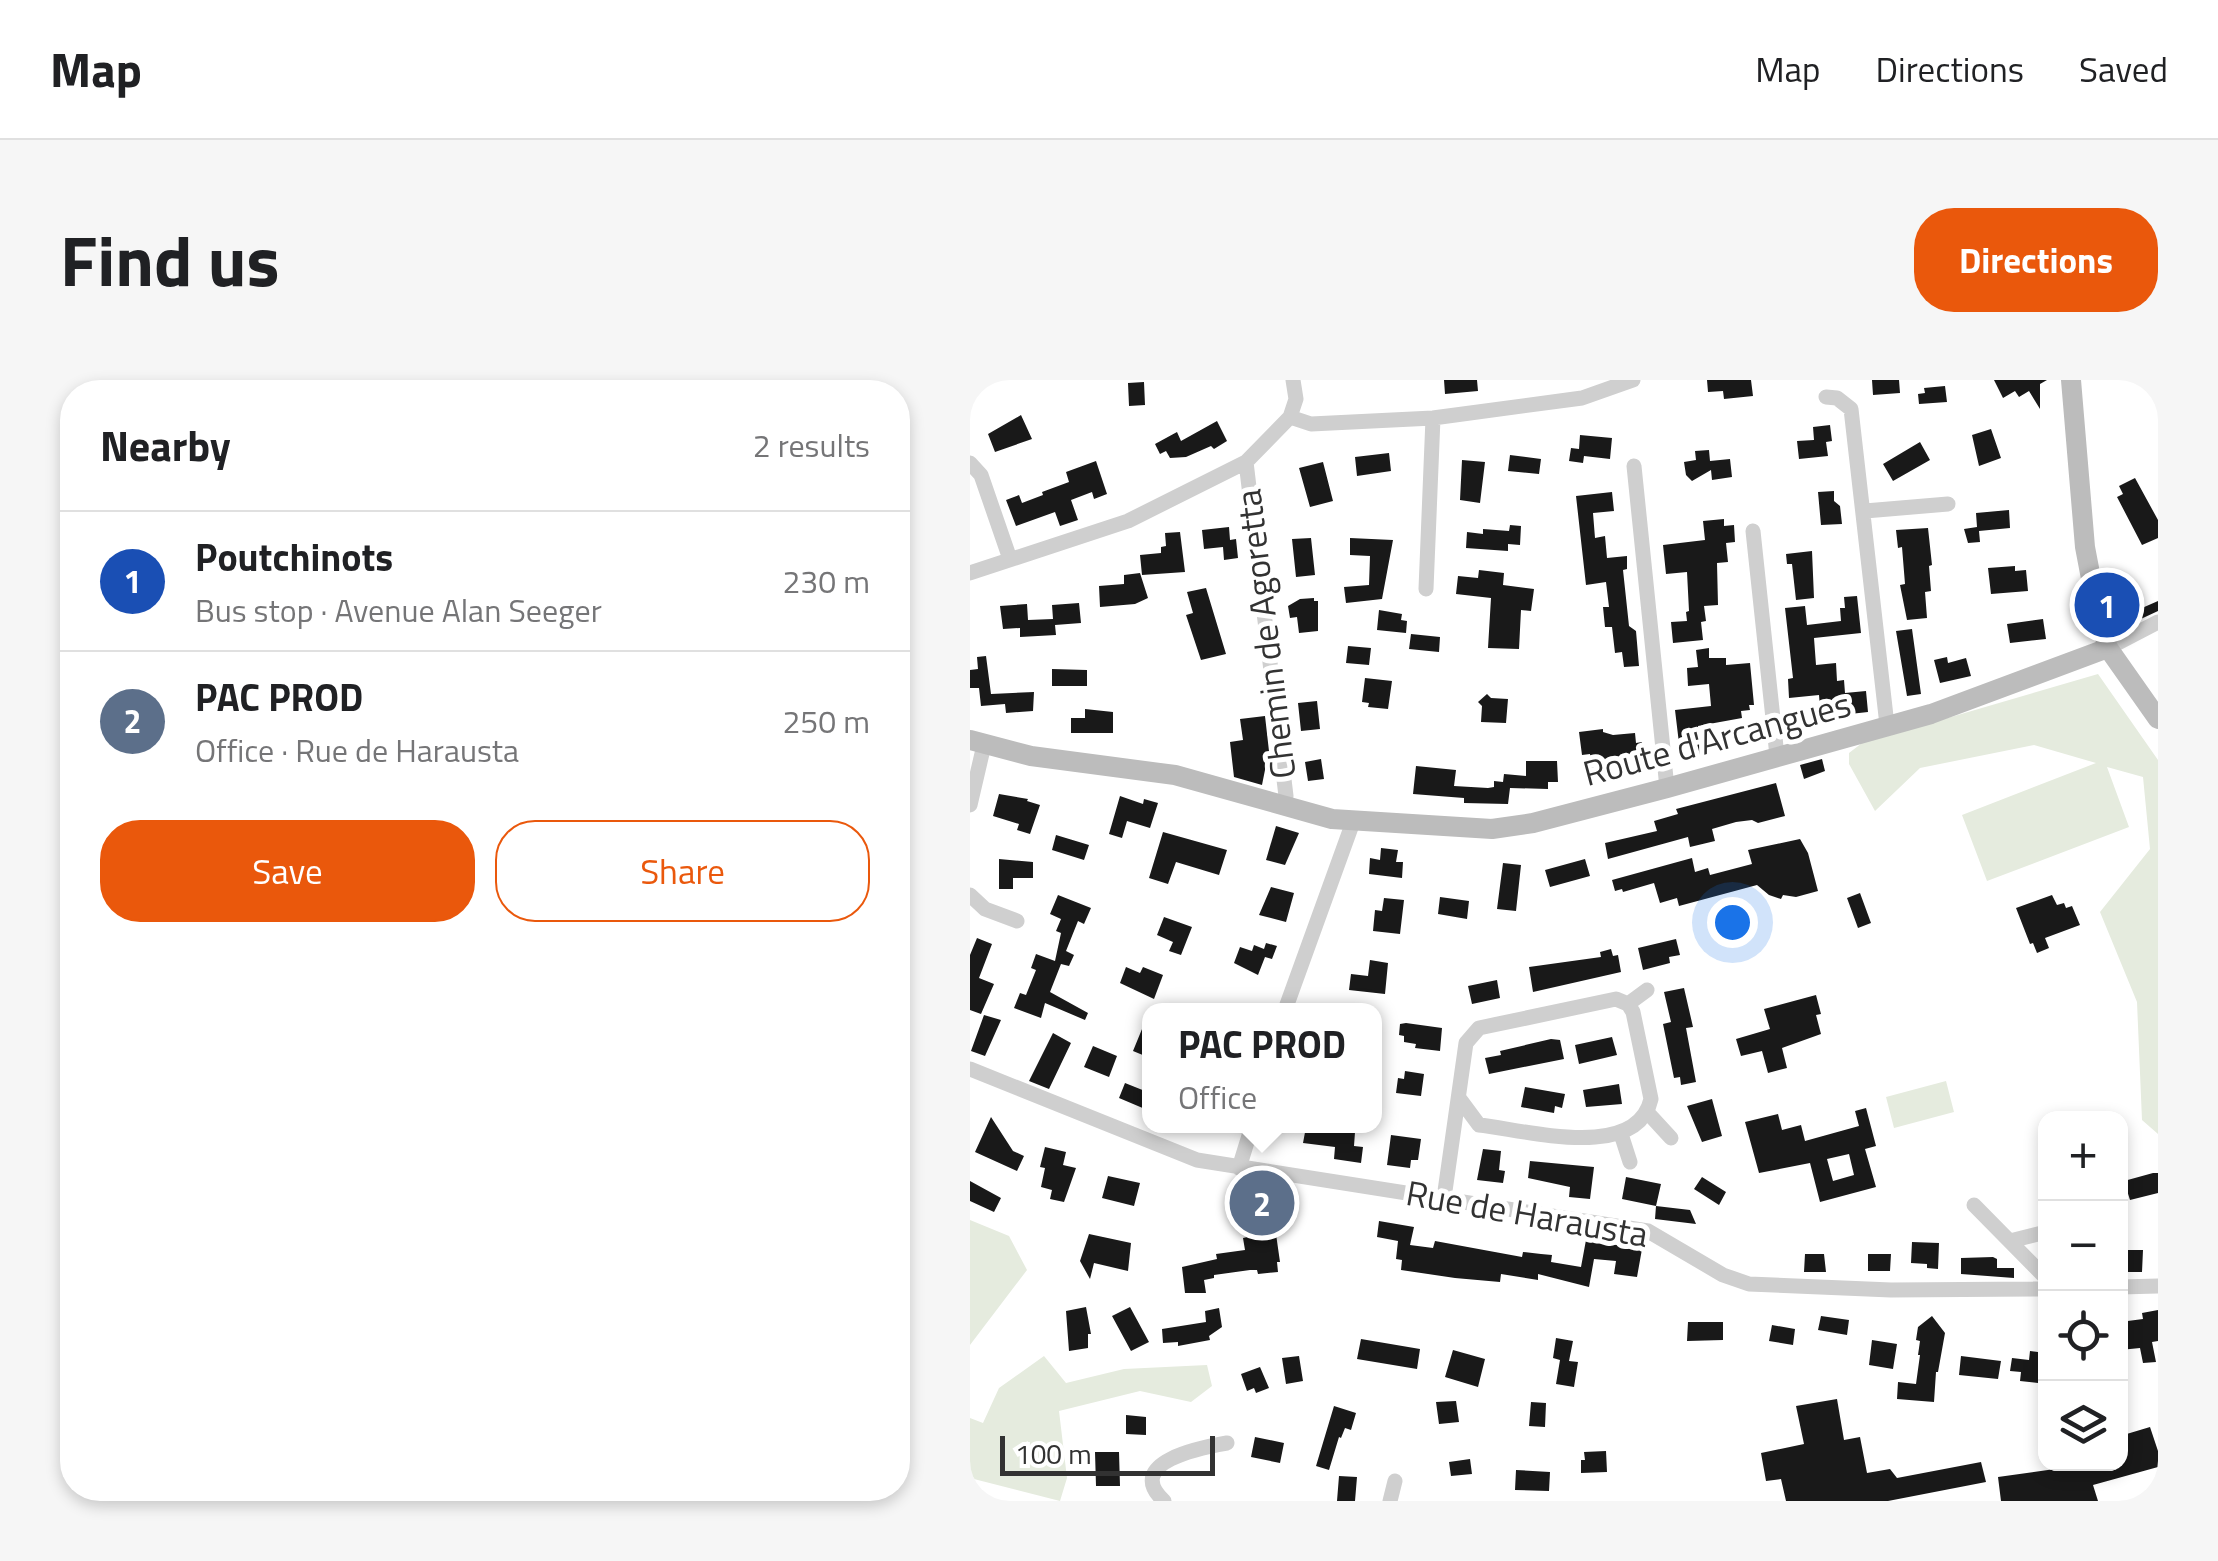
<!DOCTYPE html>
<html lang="en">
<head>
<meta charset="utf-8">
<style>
  body { margin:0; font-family:"Titillium Web",sans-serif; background:#f6f6f6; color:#202124 }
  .controls { position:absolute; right:30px; bottom:30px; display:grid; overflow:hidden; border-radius:20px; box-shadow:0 5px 15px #0003 }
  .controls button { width:90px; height:90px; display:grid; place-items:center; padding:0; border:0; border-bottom:2px solid #e0e0e0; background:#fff; color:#202124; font:50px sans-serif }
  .scale { position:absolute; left:30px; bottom:25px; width:215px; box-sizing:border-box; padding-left:10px; border:5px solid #323232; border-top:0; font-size:28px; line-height:35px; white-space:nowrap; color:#323232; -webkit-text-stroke:8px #fff; paint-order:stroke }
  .you { position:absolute; left:762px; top:542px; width:35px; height:35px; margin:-25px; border:8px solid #fff; border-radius:50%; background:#1a73e8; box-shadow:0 0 0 15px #1a73e833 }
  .badge { display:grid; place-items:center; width:65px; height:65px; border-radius:50%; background:#ea580c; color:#fff; font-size:32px; font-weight:700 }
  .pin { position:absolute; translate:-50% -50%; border:5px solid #fff; box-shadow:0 2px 10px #0006 }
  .popup { position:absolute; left:172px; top:623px; width:240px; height:130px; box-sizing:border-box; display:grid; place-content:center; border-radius:20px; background:#fff; filter:drop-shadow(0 2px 8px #0005); font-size:32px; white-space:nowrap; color:#757577 }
  .popup b { font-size:38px; color:#202124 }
  .popup::after { content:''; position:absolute; left:50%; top:100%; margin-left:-20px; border:20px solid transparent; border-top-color:#fff }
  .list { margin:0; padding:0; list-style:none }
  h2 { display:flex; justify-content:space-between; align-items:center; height:130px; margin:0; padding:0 40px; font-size:42px }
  h2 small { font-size:32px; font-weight:400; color:#757577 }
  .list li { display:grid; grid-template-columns:65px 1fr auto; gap:30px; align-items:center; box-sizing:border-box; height:140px; padding:0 40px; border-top:2px solid #e0e0e0 }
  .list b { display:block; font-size:38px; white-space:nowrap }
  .list p { margin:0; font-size:32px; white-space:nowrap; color:#757577 }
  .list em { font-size:32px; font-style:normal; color:#757577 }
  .actions { display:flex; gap:20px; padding:30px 40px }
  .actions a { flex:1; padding:22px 0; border:2px solid #ea580c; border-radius:40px; text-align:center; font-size:35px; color:#ea580c }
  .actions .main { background:#ea580c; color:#fff }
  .icon { flex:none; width:55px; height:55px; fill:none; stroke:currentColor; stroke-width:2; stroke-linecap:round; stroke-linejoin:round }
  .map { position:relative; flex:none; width:1188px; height:1121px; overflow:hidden; border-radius:40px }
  header { display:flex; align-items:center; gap:60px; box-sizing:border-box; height:140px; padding:0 50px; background:#fff; border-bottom:2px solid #e0e0e0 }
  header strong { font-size:48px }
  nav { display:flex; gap:55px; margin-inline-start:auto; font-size:35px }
  .intro { display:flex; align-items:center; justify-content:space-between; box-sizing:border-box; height:240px; padding:0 60px }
  h1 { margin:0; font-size:70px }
  .button { padding:25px 45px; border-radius:40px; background:#ea580c; color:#fff; font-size:35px; font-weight:700 }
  main { display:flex; gap:60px; padding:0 60px }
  aside { flex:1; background:#fff; border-radius:40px; box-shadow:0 5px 15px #0003 }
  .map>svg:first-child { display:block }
  .green { fill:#e5ebde }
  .building { fill:#191919; fill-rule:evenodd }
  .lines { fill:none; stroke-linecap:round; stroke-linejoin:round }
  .street { stroke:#cfcfcf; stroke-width:15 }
  .secondary { stroke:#bcbcbc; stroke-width:20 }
  .labels { text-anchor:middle; stroke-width:10; stroke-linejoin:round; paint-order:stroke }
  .street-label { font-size:35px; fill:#323232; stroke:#fff }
</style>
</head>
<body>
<header>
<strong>Map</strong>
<nav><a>Map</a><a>Directions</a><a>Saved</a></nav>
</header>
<div class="intro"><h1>Find us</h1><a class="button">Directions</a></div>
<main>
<aside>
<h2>Nearby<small>2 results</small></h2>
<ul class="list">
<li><span class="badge" style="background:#1a4fb4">1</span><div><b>Poutchinots</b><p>Bus stop · Avenue Alan Seeger</p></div><em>230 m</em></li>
<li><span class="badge" style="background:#5c6f8a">2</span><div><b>PAC PROD</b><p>Office · Rue de Harausta</p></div><em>250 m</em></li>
</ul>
<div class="actions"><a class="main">Save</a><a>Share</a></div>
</aside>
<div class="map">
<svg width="1188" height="1121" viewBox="0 0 1188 1121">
  <rect width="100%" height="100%" fill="#fff"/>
  <path class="green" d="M1128,294L1188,380V754L1172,740L1167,622L1130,532L1180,469L1173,397L1137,387L1159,447L1017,501L992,435L1126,383L1064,365L950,388L905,431L879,384V373L892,363Z
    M976,701L984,732L924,748L916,717Z
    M0,840L39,856L57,890L0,965Z
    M74,976L96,1003L154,989L237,985L242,1006L221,1022L170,1011L89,1031L97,1098L90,1121L0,1098V1038L13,1043L29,1008Z"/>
  <path class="building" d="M474,0H507L508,11L475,14Z
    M737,0H781L783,16L754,19L753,11L738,12Z
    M902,0H929L930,13L903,15Z
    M1024,0H1077L1070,4V29L1059,11L1049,17L1045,11L1033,18Z
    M174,2L175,25L159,26L158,3Z
    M975,6L977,22L949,24L948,14L955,13L954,8Z
    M51,35L62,59L25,72L18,54Z
    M247,41L257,61L244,69L241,66L216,77L200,78L196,71L190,74L185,64L207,52L211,61Z
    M860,45L862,61L856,62L858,76L829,79L827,61L844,60L843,47Z
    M1021,49L1031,78L1009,86L1002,55Z
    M610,55L642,58L640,79L614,76L613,83L599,81L601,68L609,69Z
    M950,62L960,80L923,101L913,84Z
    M739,70L740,81L760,79L762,97L742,100L741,90L722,101L716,95L714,82L726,80L725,71Z
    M419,73L421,91L387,96L385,77Z
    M540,75L571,79L569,94L538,91Z
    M492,80L515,82L510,123L490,120Z
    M126,81L137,114L124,119L122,112L101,120L108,140L90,146L85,132L46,146L36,120L49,115L52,123L73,115L72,112L99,102L96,92Z
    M353,82L363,121L340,127L329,88Z
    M1165,98L1188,140V158L1172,165L1147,117L1153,114L1149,106Z
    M864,111V121L870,126L872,144L851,145L848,112Z
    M642,112L644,131L623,133L625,158L635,156L637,178L657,176V189L653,190L659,246L666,251L669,286L654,287L652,272L645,273L642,247H635L633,227H639L636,202L616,205L606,116Z
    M1039,130L1040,148L1009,151L1010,162L998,163L994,149L1007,147L1006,133Z
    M754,139V146L764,145L765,162L756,163L758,182L747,183L748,225L734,226L736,241L731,242L733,260L703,263L701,242L717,241L716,232L719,231L717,192L696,194L693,165L735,160L733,141Z
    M540,145L551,146L550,165L538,164V171L496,168L497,152L513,154V149L539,151Z
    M259,147L260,160L266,159L268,178L254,180L253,167L234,169L232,150Z
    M958,148L962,185L959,186L961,211L955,212L957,238L937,240L930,205L935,204L932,167L928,168L926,150Z
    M210,152L215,192L172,195L170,175L191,173V167L196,166L195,153Z
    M341,158L345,195L326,197L322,159Z
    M380,158L423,160L412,219L376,223L374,207L399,205L400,176L380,175Z
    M842,171L844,218L826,220L822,184H817L816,174Z
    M1045,186V191L1056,190L1058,211L1021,214L1018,188Z
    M509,190L534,193L533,205L564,209L561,231L551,230L549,269L518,268L521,218L486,214L488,196L508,198Z
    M170,193L178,218L165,224L130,227L129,206L154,204V195Z
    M236,208L256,274L231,280L216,235L223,233L217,212Z
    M1163,210L1172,228L1188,221V231L1160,244L1147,219Z
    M887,216L891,253L844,258L846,285L866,283L867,301L874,300L875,313L896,311L898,332L862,336V340L851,341L849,315L819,318L818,299L823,298L815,228L835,226L837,245L871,241L870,228H875L874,217Z
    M344,218V221H348V251L329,253L327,237L320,238L318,226L330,219Z
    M109,223L111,243L85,245L86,255L50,257V248L33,249L30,226L57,224L58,240L83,239L82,225Z
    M409,230L432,234L431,240L437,241L436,253L407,250Z
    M1073,239L1076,259L1040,263L1037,244Z
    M942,249L951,314L937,316L926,251Z
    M441,254L470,257L469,272L439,269Z
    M378,266L401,268L399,285L376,283Z
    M739,268V278H756V285L780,283L784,325H779L780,330L771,331L772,338L728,346L730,379L711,380L705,330L741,326L739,304L718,306L717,288L728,287L726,270Z
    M16,276L21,314L64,312L63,331L36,333L35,324L11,326L9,308H0V290L8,289L7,277Z
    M977,277L978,283L996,278L1001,296L970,303L964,280Z
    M82,289L117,290V306H82Z
    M395,298L422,301L418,329L398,327L399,323L392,322Z
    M517,314L521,318L538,319L536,343L511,342L512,326L508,322Z
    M347,321L350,349L331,351L328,323Z
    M115,329L143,332V353H101V338H115Z
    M295,336L300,380H297L292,405L264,397L260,362L273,360L270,339Z
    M633,349V352L643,355L665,353L666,363L672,362L673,378L667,379L669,391L622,397L620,374L612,375L609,352Z
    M351,379L354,399L338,401L335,382Z
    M852,379L855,391L834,399L830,385Z
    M556,381H587L588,402H578V409L540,408L538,424L494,423V418L443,414L446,386L486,390L484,406L518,408L524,407V401L533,402L534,394L556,396Z
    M806,403L815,436L788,443L782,440L766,442L742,449L745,461L720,467L718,457L638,479L635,463L687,451L684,441L708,434L706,429Z
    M29,414L58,419L57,421L70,425L60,454L47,450L49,444L23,436Z
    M150,416L173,424L174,419L188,423L180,448L157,441L152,458L139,454Z
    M306,446L329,453L315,485L296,480Z
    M193,452L257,470L249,495L206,482L198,504L179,498Z
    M86,455L119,465L114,480L82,470Z
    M830,459L838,473L848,511L826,517L813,515L811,519L799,515L787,505L709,526L707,518L690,523L684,503L653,512L652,509L645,511L642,500L722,478L725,492L738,488L740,495L782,484L778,470Z
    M411,468L428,470L426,482H433L432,498L399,494L400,478L410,480Z
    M29,479L63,482V498H43V509H29Z
    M615,479L620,496L580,507L575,490Z
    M533,483L551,485L546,531L527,529Z
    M301,507L324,513L316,542L289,535Z
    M890,513L901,543L888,548L877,518Z
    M88,515L121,528L114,544L108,541L96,571L104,575L99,586L91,584L80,612L118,633L115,640L75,623L71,638L44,628L50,613L56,615L66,590L61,588L66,574L85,581L91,553L86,551L91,539L80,534Z
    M1082,515L1087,525L1094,523L1096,528L1102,526L1110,545L1075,558L1079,568L1067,573L1063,563L1060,564L1046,528Z
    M470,517L499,521L497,539L468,534Z
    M414,518L434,520L430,554L403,551L405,530L412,531Z
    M194,537L222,547L211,575L199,571L203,562L187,555Z
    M7,558L22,564L9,598L24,604L11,634L0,630V575Z
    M706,559L710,575L699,577L700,583L673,590L668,568Z
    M296,563L307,566L302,579L295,577L288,595L264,583L270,567L282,571L284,565L294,569Z
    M641,569L643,576L648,575L651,592L563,612L559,587L631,577L630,572Z
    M400,580L418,583L415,614L379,610L381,594L398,596Z
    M156,587L170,593L173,587L193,595L184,619L150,603Z
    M527,600L530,618L502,624L498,606Z
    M714,608L723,647L716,648L726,702L711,705L710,697L704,698L693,644L701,642L694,612Z
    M846,615L851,634L846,635L851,654L812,668L817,688L798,693L792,671L771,676L766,659L800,649L794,629Z
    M179,632H180V678L163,671Z
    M14,635L31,640L15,676L1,671Z
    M436,643L472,648L470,671L445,668L446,664L434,662V656L429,655L430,644Z
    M83,653L101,663L79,709L59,701Z
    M642,657L647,675L609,684L605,665Z
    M581,659L590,660L594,679L519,694L515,678L531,675L530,671Z
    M123,666L147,676L139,697L114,687Z
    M435,691L454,694L451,716L426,713L428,698L434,699Z
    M155,703L180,713L175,729L149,718Z
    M649,704L652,724L616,727L613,710Z
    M555,707L595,714L592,728L585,726L584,733L551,727Z
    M742,719L752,756L732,762L717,726Z
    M896,728L906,766L895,769L906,807L850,822L840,783L789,793L775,742L808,734L812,750L831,745L835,761L889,746L885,731ZM879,774L884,795L863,801L857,779Z
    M21,737L43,771L54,776L47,791L5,772Z
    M336,747L385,752L384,766L393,767L391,783L364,779L365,767L333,763Z
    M421,755L451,759L448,780H441L440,788L417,785Z
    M75,767L96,772L93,785L106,788L94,822L80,819L82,810L71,807L75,788L70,787Z
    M513,769L531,771L529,790L535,791L533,803L507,800Z
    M560,781L624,787L620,819L599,817L600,807L558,798Z
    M1183,793H1188V813L1160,820L1154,801Z
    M138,796L170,803L164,826L132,818Z
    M656,797L691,804L686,826L652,819Z
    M732,797L756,812L749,825L724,809Z
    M0,801L31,818L24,832L0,821Z
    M300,812L310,882H307L308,892L288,894L287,890H280L244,895V898L234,900L236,913H215L212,887L247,879L246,874L275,870L273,858L282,856L277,814Z
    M686,826L720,830L726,844L685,839Z
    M409,841L444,847L440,865L463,868L465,861L552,877L553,872L571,874L582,875L581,882L611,887L616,860L672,869L667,897L644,894L646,881L624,879L619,907L568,894V900L531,894L530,902L485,898L431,890L432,880L426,879L428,861L407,857Z
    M119,854L161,863L158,891L124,883L120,899L110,881Z
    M942,862L969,863L968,889L957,888V884L941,883Z
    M1150,870H1173L1172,892H1150Z
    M835,874H854L856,892H834Z
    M898,874H921L920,891H898Z
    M1023,877L1027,879V888H1044V898L991,894V878Z
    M116,927L121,954H118V968L99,971L96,931Z
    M160,927L179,962L161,971L142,936Z
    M249,928L252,947L239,956L240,960L208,966V962L193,963L192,949L236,942L235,931Z
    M1188,930V961L1182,962L1186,982L1173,983L1170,968L1150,970V942L1173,939L1172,933Z
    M851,936L879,940L877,955L848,950Z
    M962,936L975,953L968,992H966L964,1022L927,1019L928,1002L946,1004L950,975H948L950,961L946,960L948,947Z
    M718,942H753V960L717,961Z
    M802,945L825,949L823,965L799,961Z
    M586,958L603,961L599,981L608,982L604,1007L586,1004L590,980L583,978Z
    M391,959L450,969L447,989L387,979Z
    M902,960L927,964L923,989L899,985Z
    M483,970L515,979L508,1007L475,997Z
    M1060,971L1076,973L1073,999L1068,998V1003L1050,1001L1051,992L1040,991L1042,978L1059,980Z
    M329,976L333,1001L316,1004L312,978Z
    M991,976L1031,981L1028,999L989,995Z
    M290,987L299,1008L286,1013L284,1008L277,1011L271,994Z
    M867,1019L874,1060L890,1057L897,1093L920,1089L927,1098L1011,1082L1016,1102L918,1121H816L811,1099L796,1101L791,1073L834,1064L826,1026Z
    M486,1021L489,1042L469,1044L466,1022Z
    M561,1022L576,1023L575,1047L559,1046Z
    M364,1026L386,1033L381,1050L375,1048L371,1058L369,1057L359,1090L346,1086Z
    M156,1035L176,1037V1055L156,1054Z
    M1180,1047L1188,1071V1087L1123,1105L1128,1121H1031L1028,1097L1120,1084H1150V1056Z
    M285,1057L314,1063L310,1083L281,1077Z
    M636,1071L637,1092L611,1093V1080H615L614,1072Z
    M125,1072H149L150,1106H126Z
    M500,1079L502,1094L481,1096L479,1082Z
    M546,1090L580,1092L579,1111L545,1110Z
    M369,1096L387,1097L385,1121H367Z"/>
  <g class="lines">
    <path class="street" d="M856,17L867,18L881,29L917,345
      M320,37L326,19L323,0
      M276,82L316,416L313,425
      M0,83L11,95L40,179
      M664,86L697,408
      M895,131L978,124
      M783,151L807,376
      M0,193L158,141L276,82L320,37L341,44L463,38L612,18L663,0
      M456,209L463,38
      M1138,268L1188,242
      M0,425L14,365
      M0,515L15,529L47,541
      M658,624L677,610
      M315,630L383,442
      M0,689L227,780L678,851L753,895L779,904L921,910L1076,909
      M678,733L701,758
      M651,754L660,782
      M269,788L282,746
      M474,818L496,663L509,648L646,619L658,624L663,632L681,719C667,782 556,750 509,745L489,718
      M1004,825L1076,898
      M1040,861L1076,852
      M1150,907L1188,906
      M194,1121C152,1082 234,1067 257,1063
      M420,1121L425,1101"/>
    <path class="secondary" d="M1101,0L1115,167L1127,230L1138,268L1188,339
      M0,360L61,376L205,395L362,439L522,449L563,443L697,408L961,334L1138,268"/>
  </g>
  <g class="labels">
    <g class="street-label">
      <text transform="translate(296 254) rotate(-97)" y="12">Chemin de Agoretta</text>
      <text transform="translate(747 359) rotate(-15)" y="12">Route d'Arcangues</text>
      <text transform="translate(557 834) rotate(10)" y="12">Rue de Harausta</text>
    </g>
  </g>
</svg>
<div class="controls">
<button>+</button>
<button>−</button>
<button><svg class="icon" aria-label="locate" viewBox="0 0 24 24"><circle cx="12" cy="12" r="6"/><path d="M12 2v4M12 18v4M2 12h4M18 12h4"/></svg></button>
<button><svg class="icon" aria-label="layers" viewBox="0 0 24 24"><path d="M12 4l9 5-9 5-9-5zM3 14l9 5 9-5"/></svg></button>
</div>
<div class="scale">100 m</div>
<div class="you"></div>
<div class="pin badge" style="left:1137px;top:225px;background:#1a4fb4">1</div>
<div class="pin badge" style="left:292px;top:823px;background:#5c6f8a">2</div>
<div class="popup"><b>PAC PROD</b>Office</div>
</div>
</main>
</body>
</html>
